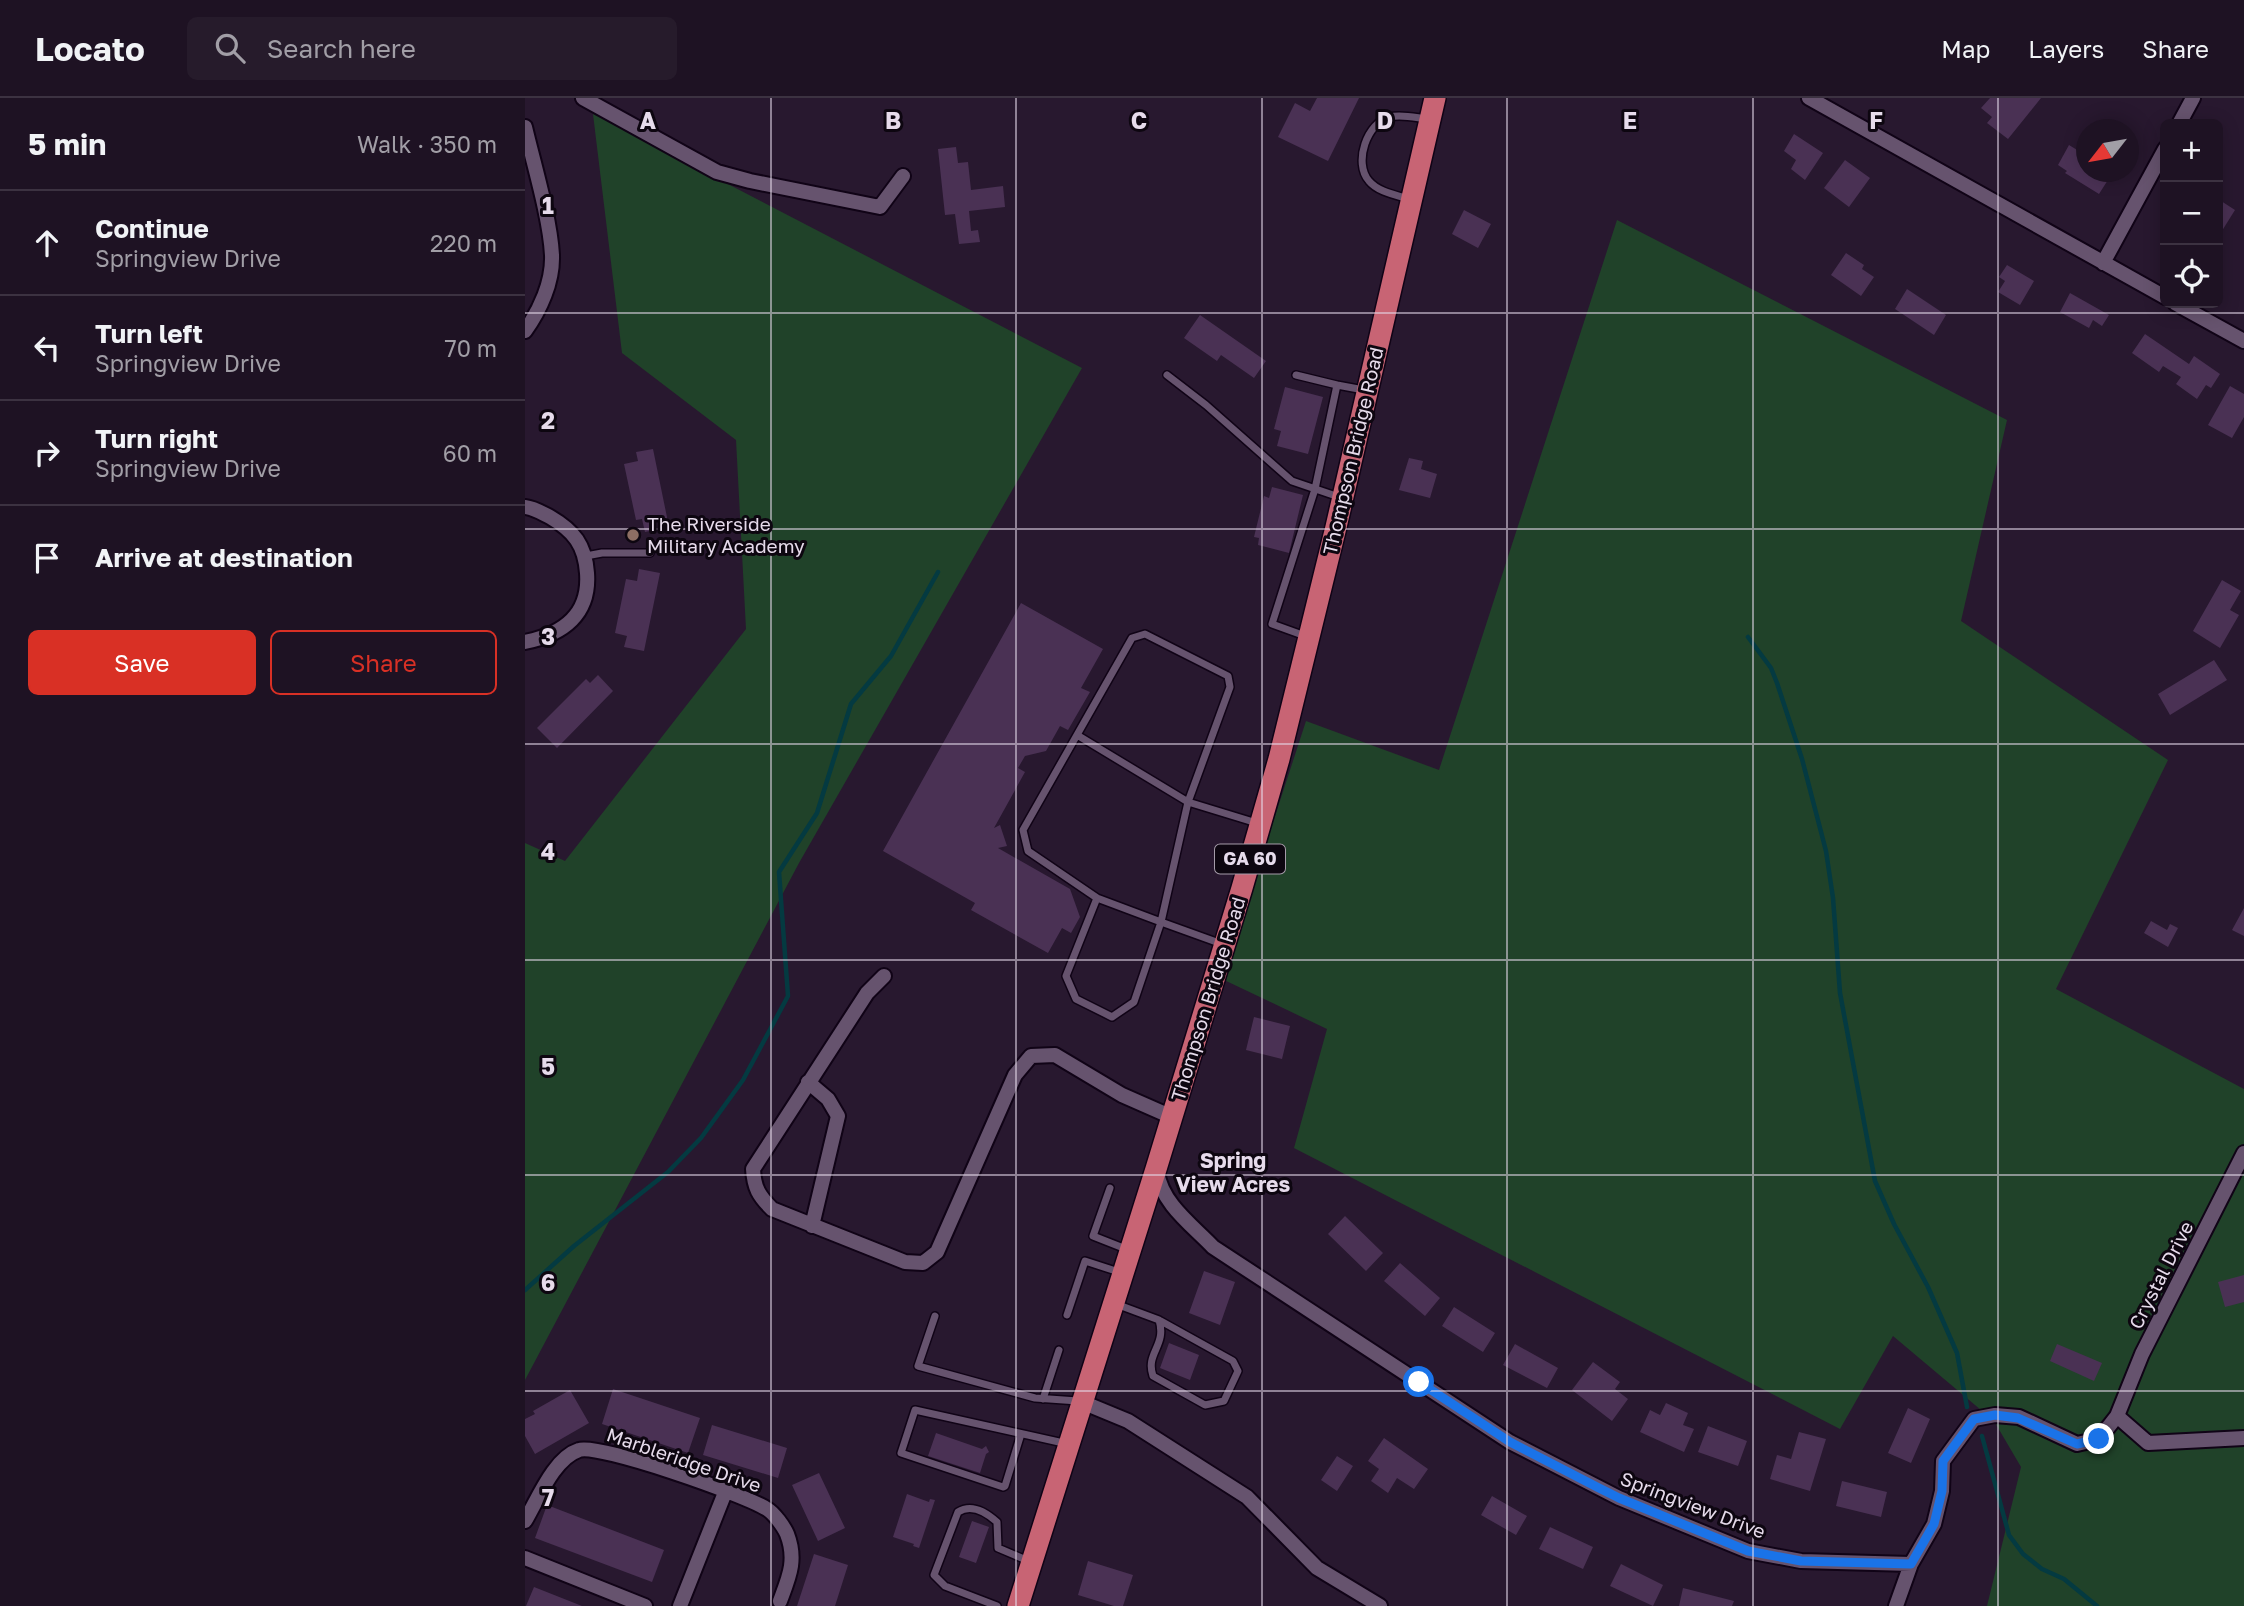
<!DOCTYPE html>
<html lang="en">
<head>
<meta charset="utf-8">
<style>
  body { margin:0; font-family:"Golos Text",sans-serif; background:#261b2b; color:#f1f3f6 }
  .controls { position:absolute; right:21px; top:21px; display:grid; overflow:hidden; border-radius:10px; box-shadow:0 4px 18px #0003 }
  .controls button { width:63px; height:63px; display:grid; place-items:center; padding:0; border:0; border-bottom:2px solid #3c3241; background:#1e1223; color:#f1f3f6; font:35px sans-serif }
  .compass { position:absolute; left:1551px; top:21px; width:63px; height:63px; border-radius:50%; background:#1e1223; box-shadow:0 4px 18px #0003; rotate:239deg }
  .stop { position:absolute; width:21px; height:21px; margin:-16px; border:5px solid #1a73e8; border-radius:50%; background:#fff }
  .stop.end { background:#1a73e8; border-color:#fff; box-shadow:0 2px 7px #0008 }
  .list { margin:0; padding:0; list-style:none }
  h2 { display:flex; justify-content:space-between; align-items:center; height:91px; margin:0; padding:0 28px; font-size:30px }
  h2 small { font-size:23px; font-weight:400; color:#a19ea6 }
  .list li { display:grid; grid-template-columns:46px 1fr auto; gap:21px; align-items:center; box-sizing:border-box; height:105px; padding:0 28px; border-top:2px solid #3c3241 }
  .list b { display:block; font-size:26px; white-space:nowrap }
  .list p { margin:0; font-size:23px; white-space:nowrap; color:#a19ea6 }
  .list em { font-size:23px; font-style:normal; color:#a19ea6 }
  .actions { display:flex; gap:14px; padding:21px 28px }
  .actions a { flex:1; padding:16px 0; border:2px solid #d93025; border-radius:10px; text-align:center; font-size:24px; color:#d93025 }
  .actions .main { background:#d93025; color:#fff }
  .icon { flex:none; width:38px; height:38px; fill:none; stroke:currentColor; stroke-width:2; stroke-linecap:round; stroke-linejoin:round }
  .map { position:relative; flex:none; width:1719px; height:1508px; overflow:hidden }
  header { display:flex; align-items:center; gap:42px; box-sizing:border-box; height:98px; padding:0 35px; background:#1e1223; border-bottom:2px solid #3c3241 }
  header strong { font-size:33px }
  nav { display:flex; gap:38px; margin-inline-start:auto; font-size:24px }
  .search { width:490px; height:63px; background:#261b2b; display:flex; align-items:center; gap:18px; box-sizing:border-box; padding:0 24px; border-radius:10px; color:#a19ea6; font-size:26px }
  main { display:flex }
  aside { flex:1; background:#1e1223 }
  .map>svg:first-child { display:block }
  .green { fill:#204229 }
  .lines { fill:none; stroke-linecap:round; stroke-linejoin:round }
  .stream { stroke:#043a41; stroke-width:4.5 }
  .building { fill:#4a3154 }
  .service-casing { stroke:#100316; stroke-width:10 }
  .minor-casing { stroke:#100316; stroke-width:18 }
  .trunk-casing { stroke:#100316; stroke-width:24 }
  .service { stroke:#66536e; stroke-width:7 }
  .minor { stroke:#66536e; stroke-width:14 }
  .trunk { stroke:#c86474; stroke-width:21 }
  .route { stroke:#1a73e8; stroke-width:9 }
  .grid { fill:none; stroke:#e6dbeb; stroke-width:2; stroke-opacity:0.55 }
  .education-dot { fill:#8d6e63; stroke:#0d0610; stroke-width:2.5 }
  .labels { text-anchor:middle; stroke-width:6; stroke-linejoin:round; paint-order:stroke }
  .shield { fill:#0d0610; stroke:#a59ba9; stroke-width:2 }
  .shield-label { font-size:18px; font-weight:bold; fill:#e6dbeb }
  .street-label { font-size:19px; fill:#e6dbeb; stroke:#0d0610 }
  .poi-label { font-size:19px; fill:#e6dbeb; stroke:#0d0610; text-anchor:start }
  .neighbourhood-label { font-size:21px; font-weight:bold; fill:#e6dbeb; stroke:#0d0610 }
  .grid-label { font-size:23px; text-anchor:middle; font-weight:bold; fill:#e6dbeb; stroke:#0d0610; stroke-width:6; stroke-linejoin:round; paint-order:stroke }
</style>
</head>
<body>
<header>
<strong>Locato</strong>
<div class="search"><svg class="icon" aria-label="search" viewBox="0 0 24 24"><circle cx="10" cy="10" r="6"/><path d="M15 15l6 6"/></svg>Search here</div>
<nav><a>Map</a><a>Layers</a><a>Share</a></nav>
</header>
<main>
<aside>
<h2>5 min<small>Walk · 350 m</small></h2>
<ul class="list">
<li><svg class="icon" aria-label="ahead" viewBox="0 0 24 24"><path d="M12 20V5M6 11l6-6 6 6"/></svg><div><b>Continue</b><p>Springview Drive</p></div><em>220 m</em></li>
<li><svg class="icon" aria-label="left" viewBox="0 0 24 24"><path d="M17 20v-9H6M10 6l-5 5 5 5"/></svg><div><b>Turn left</b><p>Springview Drive</p></div><em>70 m</em></li>
<li><svg class="icon" aria-label="right" viewBox="0 0 24 24"><path d="M7 20v-9h11M14 6l5 5-5 5"/></svg><div><b>Turn right</b><p>Springview Drive</p></div><em>60 m</em></li>
<li><svg class="icon" aria-label="arrive" viewBox="0 0 24 24"><path d="M6 21V4h12l-3 4 3 4H6"/></svg><div><b>Arrive at destination</b></div></li>
</ul>
<div class="actions"><a class="main">Save</a><a>Share</a></div>
</aside>
<div class="map">
<svg width="1719" height="1508" viewBox="0 0 1719 1508">
  <rect width="100%" height="100%" fill="#28182f"/>
  <path class="green" d="M68,16L557,270L274,765L0,1282V745L40,763L221,531L211,342L97,255Z
    M1092,122L1482,322L1436,523L1643,662L1531,891L1719,991V1508H1462L1496,1369L1469,1323L1368,1238L1315,1331L769,1050L802,931L697,881L781,623L914,672Z"/>
  <g class="lines">
    <path class="stream" d="M1223,539L1246,570L1252,585L1277,661L1301,753L1308,800L1315,895L1350,1083L1369,1126L1403,1189L1432,1255L1442,1309
      M0,1192L49,1148L143,1074L176,1040L218,982L263,898L254,774L292,715L326,606L366,558L413,474
      M1457,1338L1484,1437L1498,1456L1517,1471L1539,1481L1572,1508"/>
  </g>
  <path class="building" d="M792,0H834L803,63L753,39L770,5L785,13Z
    M1465,0H1516L1483,41L1462,25L1467,19L1456,10Z
    M1269,36L1298,55L1280,82L1266,71L1271,62L1259,53Z
    M1544,47L1562,58V74H1588L1574,96L1540,75L1542,73L1533,67Z
    M431,49L433,65L443,64L446,92L478,88L480,109L444,113L446,133L453,132L455,144L434,146L430,116L420,117L413,51Z
    M1320,62L1345,80L1324,109L1299,90Z
    M1693,101L1710,112L1695,136L1693,135Z
    M939,112L966,126L953,150L927,136Z
    M1321,155L1339,167L1337,171L1349,179L1336,198L1306,177Z
    M1482,167L1509,183L1495,207L1473,194L1480,183L1474,179Z
    M1382,191L1421,217L1409,237L1370,211Z
    M1545,195L1584,217L1577,228L1568,222L1564,230L1535,214Z
    M675,217L741,263L729,280L696,257L692,263L659,240Z
    M1620,236L1664,266L1669,258L1695,276L1686,290L1681,287L1672,301L1651,286L1656,279L1638,268L1634,274L1607,255Z
    M1705,288L1719,296V319L1707,340L1683,327Z
    M760,289L798,299L783,356L752,348L756,333L749,331Z
    M128,351L144,429L120,434L117,421L111,422L99,366L113,363L111,354Z
    M884,360L898,363L896,371L912,376L905,400L874,392Z
    M747,389L778,397L764,455L733,447L734,440L729,439L739,398L744,400Z
    M114,471L135,475L119,553L99,549L102,538L90,535L101,481L112,483Z
    M1697,482L1716,493L1705,512L1714,517L1695,550L1668,533Z
    M496,505L578,551L556,590L565,594L543,632L535,628L521,653L500,658L493,670L500,674L469,730L475,727L482,748L473,750L545,791L555,819L546,835L537,830L523,855L446,812L450,805L358,753Z
    M1689,562L1702,582L1645,617L1633,596Z
    M73,577L88,593L32,650L12,630L61,581L65,585Z
    M1719,810V838L1707,832Z
    M1626,823L1642,832L1645,826L1653,830L1643,849L1619,835Z
    M729,919L765,928L757,961L721,952Z
    M820,1118L858,1155L841,1173L803,1136Z
    M875,1165L915,1200L900,1218L859,1183Z
    M679,1173L710,1184L695,1227L664,1215Z
    M1719,1177V1204L1700,1209L1693,1184Z
    M929,1209L970,1235L958,1254L917,1228Z
    M644,1245L674,1257L665,1282L635,1270Z
    M990,1246L1033,1270L1022,1290L978,1267Z
    M1532,1246L1577,1265L1569,1283L1525,1263Z
    M1068,1264L1095,1284L1090,1291L1103,1301L1087,1323L1047,1292Z
    M88,1291L175,1320L163,1355L77,1326Z
    M45,1292L64,1325L10,1356L0,1338V1321L10,1316L8,1313Z
    M1141,1305L1163,1315L1158,1327L1169,1331L1159,1354L1115,1334L1125,1312L1135,1317Z
    M1383,1310L1405,1321L1386,1365L1363,1355Z
    M187,1327L262,1350L253,1380L178,1357Z
    M1183,1328L1222,1343L1213,1368L1173,1354Z
    M1274,1334L1301,1341L1285,1393L1245,1381L1252,1357L1266,1361Z
    M411,1335L457,1351L461,1348L464,1354L461,1356L455,1375L403,1358Z
    M859,1340L903,1371L889,1391L872,1380L863,1395L846,1383L854,1371L843,1363Z
    M812,1358L828,1368L812,1393L796,1382Z
    M294,1375L320,1430L293,1443L267,1387Z
    M1317,1383L1362,1394L1356,1419L1311,1408Z
    M382,1396L404,1404L405,1401L410,1402L394,1450L388,1448L389,1446L368,1439Z
    M967,1398L1002,1418L991,1437L956,1417Z
    M22,1407L139,1452L127,1484L10,1440Z
    M447,1423L464,1429L451,1465L434,1459Z
    M1025,1429L1068,1449L1058,1471L1014,1451Z
    M289,1456L323,1467L310,1508H272Z
    M563,1463L608,1477L598,1508H589L553,1497Z
    M1096,1466L1138,1487L1128,1508L1085,1488Z
    M9,1489L57,1508H1Z
    M1158,1490L1209,1503L1207,1508H1154Z"/>
  <g class="lines">
    <g class="service-casing">
      <path id="service" d="M884,101C871,97 853,94 844,83C828,65 842,24 865,19C876,16 892,20 903,21
        M642,277L681,307L767,383L814,399
        M771,277L812,287
        M61,458L77,455H125
        M783,539L747,526L790,391L812,287L839,292
        M552,637L663,704L636,824L572,800
        M697,846L636,824L609,904L587,919L551,901L541,878L572,800L503,753L498,732L607,540L620,536L703,578L705,589L663,704L735,726
        M585,1090L568,1138L601,1151
        M591,1206L634,1222L708,1263L713,1273L699,1303L680,1307L628,1278C620,1255 642,1248 634,1222
        M542,1217L560,1163L594,1174
        M410,1218L393,1268L510,1300L553,1303
        M518,1301L534,1252
        M496,1336L480,1388L478,1389L376,1355L390,1312L543,1346
        M472,1508L420,1488L409,1477L433,1414C447,1405 462,1415 472,1424L473,1450L506,1464"/>
    </g>
    <g class="minor-casing">
      <path id="minor" d="M58,0L192,74L225,83L355,109L378,78
        M1284,0L1640,199
        M1654,26L1668,0
        M0,29C9,67 25,120 27,157C28,184 15,212 0,233
        M1578,165L1640,51
        M1650,205L1719,243
        M0,409C9,410 17,415 25,419C49,433 60,447 62,475C65,516 39,536 0,544
        M359,878L342,895L228,1071C229,1090 234,1098 247,1111L380,1164L398,1165L412,1154L490,977L506,958L530,957L597,997L647,1019
        M283,984L303,1001L313,1018L287,1128
        M632,1074C637,1106 667,1127 688,1149L985,1344L1094,1400L1223,1453L1276,1463L1386,1466
        M557,1304L603,1323L722,1399L792,1470L855,1508
        M1592,1318L1623,1345L1719,1340
        M0,1423C13,1401 29,1360 54,1352C73,1345 221,1397 242,1411C249,1415 259,1429 262,1436C272,1462 264,1479 255,1503
        M0,1460L120,1508
        M155,1508L201,1392
        M1371,1508L1386,1466L1409,1426L1417,1393L1418,1363L1449,1321L1470,1317L1494,1319L1552,1346L1574,1341L1592,1318L1617,1256L1719,1055"/>
    </g>
    <g class="trunk-casing">
      <path id="trunk" d="M493,1508L631,1071L717,790L754,661L811,429L910,0"/>
    </g>
    <use href="#service" class="service"/>
    <use href="#minor" class="minor"/>
    <use href="#trunk" class="trunk"/>
  </g>
  <g class="lines">
    <path class="route" d="M894,1284L985,1344L1072,1389L1094,1400L1223,1453L1276,1463L1386,1466L1409,1426L1417,1393L1418,1363L1449,1321L1470,1317L1493,1320L1552,1346L1574,1341"/>
  </g>
  <path class="grid" d="M246,0V1508M491,0V1508M737,0V1508M982,0V1508M1228,0V1508M1473,0V1508M0,215H1719M0,431H1719M0,646H1719M0,862H1719M0,1077H1719M0,1293H1719"/>
  <circle class="education-dot" cx="108" cy="437" r="7"/>
  <g class="labels">
    <rect class="shield" x="690" y="746.5" width="70" height="29" rx="5"/>
    <g class="shield-label">
      <text x="725" y="767">GA 60</text>
    </g>
    <g class="street-label">
      <text transform="translate(828 353) rotate(-77)" y="7">Thompson Bridge Road</text>
      <text transform="translate(683 901) rotate(-73)" y="7">Thompson Bridge Road</text>
      <text transform="translate(1636 1177) rotate(-63)" y="7">Crystal Drive</text>
      <text transform="translate(159 1362) rotate(19)" y="7">Marbleridge Drive</text>
      <text transform="translate(1168 1407) rotate(21)" y="7">Springview Drive</text>
    </g>
    <g class="poi-label">
      <text x="122" y="433">The Riverside<tspan x="122" dy="22">Military Academy</tspan></text>
    </g>
    <g class="neighbourhood-label">
      <text x="708" y="1070">Spring<tspan x="708" dy="24">View Acres</tspan></text>
    </g>
  </g>
  <g class="grid-label">
    <text x="123" y="31">A</text>
    <text x="368" y="31">B</text>
    <text x="614" y="31">C</text>
    <text x="860" y="31">D</text>
    <text x="1105" y="31">E</text>
    <text x="1351" y="31">F</text>
    <text x="23" y="116">1</text>
    <text x="23" y="331">2</text>
    <text x="23" y="547">3</text>
    <text x="23" y="762">4</text>
    <text x="23" y="977">5</text>
    <text x="23" y="1193">6</text>
    <text x="23" y="1408">7</text>
  </g>
</svg>
<div class="controls">
<button>+</button>
<button>−</button>
<button><svg class="icon" aria-label="locate" viewBox="0 0 24 24"><circle cx="12" cy="12" r="6"/><path d="M12 2v4M12 18v4M2 12h4M18 12h4"/></svg></button>
</div>
<svg class="compass" viewBox="-18 -18 36 36"><path d="M0-13l5 13h-10z" fill="#e53935"/><path d="M0 13l5-13h-10z" fill="#a19ea6"/></svg>
<div class="stop" style="left:894px;top:1284px"></div>
<div class="stop end" style="left:1574px;top:1341px"></div>
</div>
</main>
</body>
</html>
